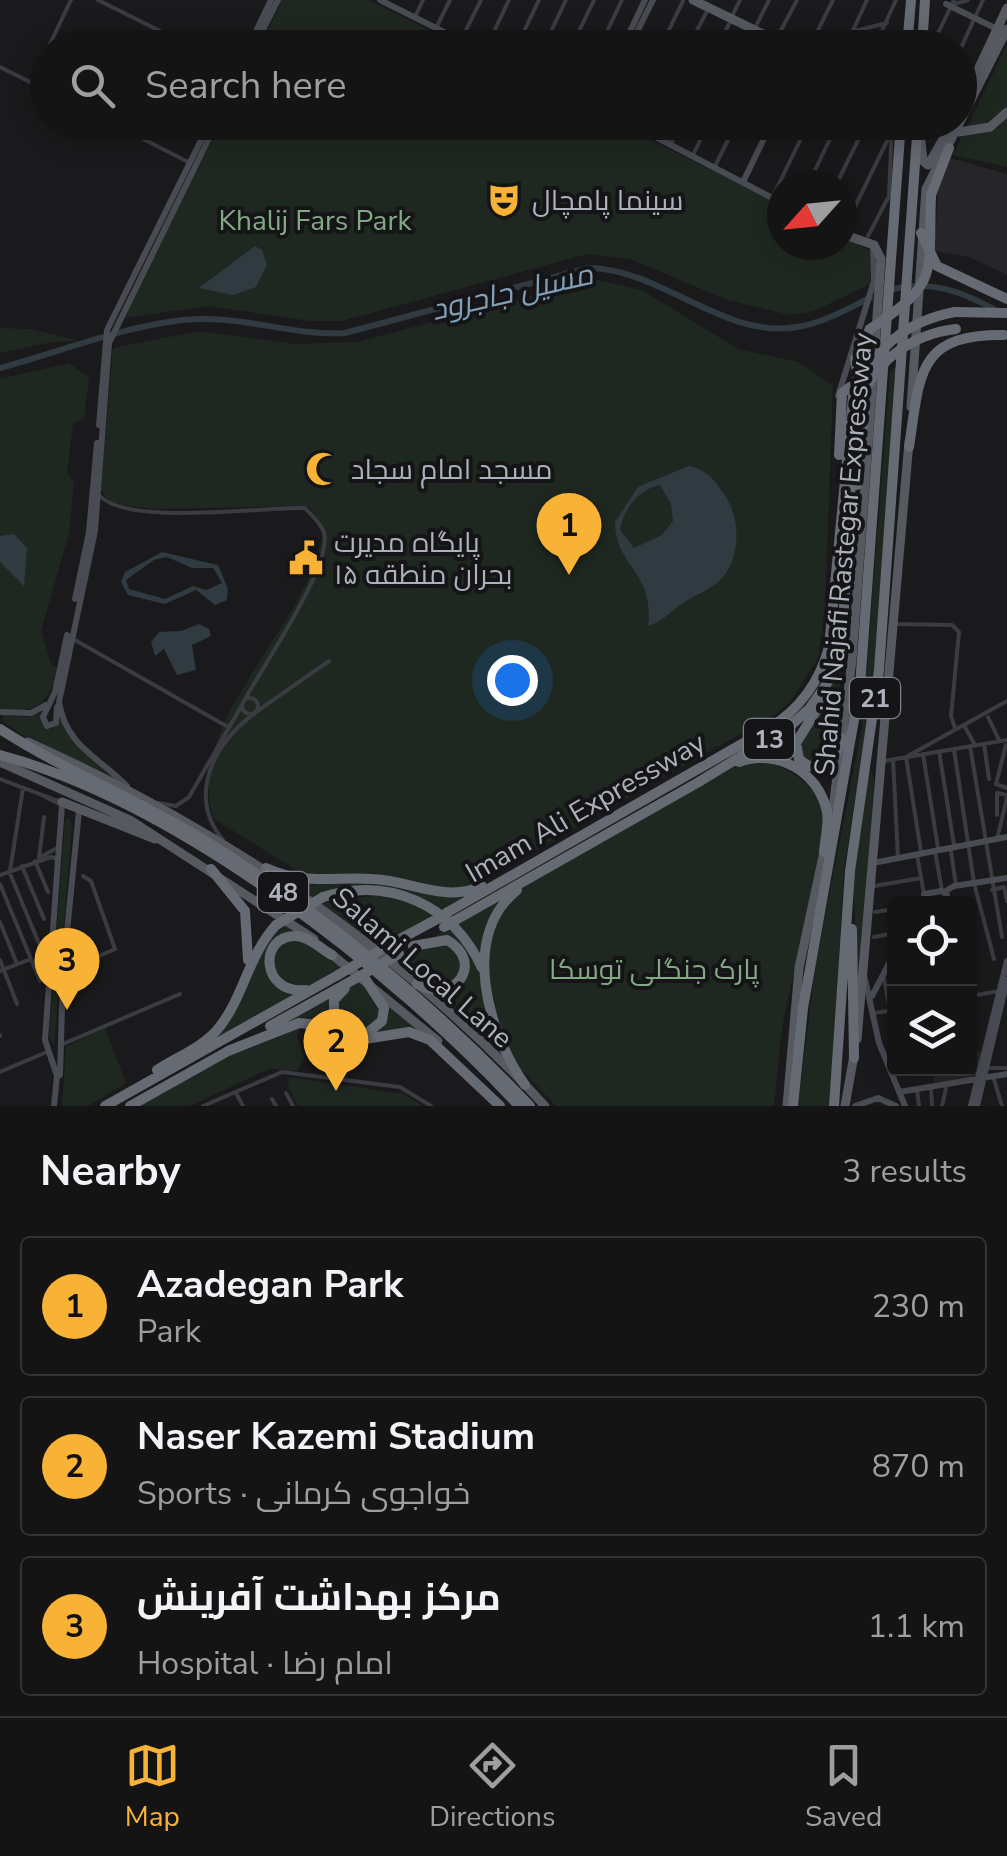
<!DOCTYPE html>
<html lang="en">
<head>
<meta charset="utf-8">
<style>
  body { margin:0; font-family:"Nunito Sans",Cairo,sans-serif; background:#212122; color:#f1f3f6 }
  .controls { position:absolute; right:30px; bottom:30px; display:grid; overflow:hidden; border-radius:10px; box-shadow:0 5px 25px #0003 }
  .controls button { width:90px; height:90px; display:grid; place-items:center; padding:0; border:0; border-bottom:2px solid #333334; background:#141415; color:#f1f3f6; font:50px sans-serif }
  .compass { position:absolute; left:767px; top:170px; width:90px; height:90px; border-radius:50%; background:#141415; box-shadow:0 5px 25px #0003; rotate:243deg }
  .you { position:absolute; left:512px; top:680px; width:35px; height:35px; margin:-25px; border:8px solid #fff; border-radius:50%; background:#1a73e8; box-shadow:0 0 0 15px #1a73e833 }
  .badge { display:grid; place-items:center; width:65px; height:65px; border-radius:50%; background:#f8b236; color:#111; font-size:32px; font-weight:700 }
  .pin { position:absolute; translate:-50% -82px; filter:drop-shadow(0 2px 5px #0008) }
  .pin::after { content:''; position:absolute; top:52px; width:35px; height:30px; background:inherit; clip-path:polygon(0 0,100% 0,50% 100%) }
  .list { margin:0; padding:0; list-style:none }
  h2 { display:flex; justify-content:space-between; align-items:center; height:130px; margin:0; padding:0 40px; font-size:42px }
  h2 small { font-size:32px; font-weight:400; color:#9d9ea0 }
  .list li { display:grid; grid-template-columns:65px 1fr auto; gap:30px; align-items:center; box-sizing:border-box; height:140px; margin:0 20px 20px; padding:0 20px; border:2px solid #333334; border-radius:10px }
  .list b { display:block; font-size:38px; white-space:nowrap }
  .list p { margin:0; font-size:32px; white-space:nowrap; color:#9d9ea0 }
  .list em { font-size:32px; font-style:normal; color:#9d9ea0 }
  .icon { flex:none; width:55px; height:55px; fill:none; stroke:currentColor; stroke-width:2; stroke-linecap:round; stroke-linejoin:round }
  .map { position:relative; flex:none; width:1007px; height:1106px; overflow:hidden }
  .search { position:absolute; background:#141415; box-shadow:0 5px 25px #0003; left:30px; right:30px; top:30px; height:110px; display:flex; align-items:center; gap:25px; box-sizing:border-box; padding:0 35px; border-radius:55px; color:#9d9ea0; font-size:38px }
  .sheet { height:610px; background:#141415 }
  nav { display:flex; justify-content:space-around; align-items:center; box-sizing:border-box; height:140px; border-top:2px solid #333334; background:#141415; font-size:28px; color:#9d9ea0 }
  nav a { display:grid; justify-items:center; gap:5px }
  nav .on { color:#f8b236 }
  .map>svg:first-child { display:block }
  .built { fill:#262629 }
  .green { fill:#1f2820 }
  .water { fill:#2f3a41; fill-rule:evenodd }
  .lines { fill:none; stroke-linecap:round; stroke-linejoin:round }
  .river { stroke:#2f3a41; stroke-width:6 }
  .street { stroke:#3b3c41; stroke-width:4 }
  .secondary { stroke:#494b52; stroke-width:6 }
  .primary { stroke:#575961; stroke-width:9 }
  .highway { stroke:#666a73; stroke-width:10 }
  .primary-bridge { stroke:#575961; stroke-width:9 }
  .highway-bridge { stroke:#666a73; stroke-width:10 }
  .labels { text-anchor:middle; stroke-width:8; stroke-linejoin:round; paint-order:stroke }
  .shield { fill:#151517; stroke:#7f828a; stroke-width:2.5 }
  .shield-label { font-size:25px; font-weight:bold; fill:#acb1bc }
  .poi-label { font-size:28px; fill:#acb1bc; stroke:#151517; text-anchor:start }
  .park-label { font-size:28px; fill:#83a884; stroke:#151517 }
  .street-label { font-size:28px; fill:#acb1bc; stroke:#151517 }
  .water-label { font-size:30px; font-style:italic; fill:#82a0b8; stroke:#151517 }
</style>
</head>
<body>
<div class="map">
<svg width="1007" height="1106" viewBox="0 0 1007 1106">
  <rect width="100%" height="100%" fill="#1a1a1c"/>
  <path class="built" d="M950,158L1007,174V275L969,257L935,251L938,182Z
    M970,1050L982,1053L976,1077L934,1083L932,1069L970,1068Z"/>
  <path class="green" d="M282,0H368L464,47L259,48Z
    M1007,45V167L953,155L1002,55Z
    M221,123H616L782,205V245H842V235L870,251V284L814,311L790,315L728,300L630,259L587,254L342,321H310L209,306L123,318Z
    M593,279L642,290L738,349L798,362L833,386L825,607L818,658L790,702L777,713L477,884L453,889L375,873L304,875L213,818C183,719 311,626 324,528L308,506L152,509L110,503L101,490L113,348L199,331L295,344L358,342Z
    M0,328L30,329L80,341L52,342L0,353Z
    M69,363L89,378L84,418L73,424L67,473L74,483L69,533L41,631L51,664L57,667C51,705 37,711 0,711V379Z
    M898,365L873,690L844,867L830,1106H798L816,962L862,728L890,372Z
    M845,658L825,766H814L799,756C805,722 830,690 845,658Z
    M59,706C67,744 91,761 122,783L38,745L3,722V715L29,717L43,712L51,729L58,723Z
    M769,762C797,773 818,788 827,818L782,1028L774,1106H556L509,1057L486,973L454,924L733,767Z
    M869,770L874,778L859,1009L853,873Z
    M69,818L72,824L54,1045L49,1037L65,821Z
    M273,872L306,884L359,880L472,893L442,913L399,891L312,900Z
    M393,894L439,915L376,949L315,902Z
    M285,920L344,967L304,988L284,986L271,968L274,950L286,939H308L298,934L281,939L270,952V974L282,988L303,992L203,1048L227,1021L260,948Z
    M452,926C494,973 482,1025 515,1075L421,987L441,993L460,982L466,962L460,947L443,938L436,940L453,944L464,963L458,981L443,990L424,987L393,962Z
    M361,980L383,1014L373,1029L345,1031L333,1008L343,991Z
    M336,994L338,1029L375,1031L384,1002L429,1037L419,1032L362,1039L320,1023L283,1025Z
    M301,1025L297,1036L304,1057L298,1071L269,1069L190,1106H140L270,1033Z
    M105,1028L126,1083L88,1106H62L66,1047Z
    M289,1077L403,1094L424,1106H298L288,1088Z"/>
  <path class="water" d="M255,246L262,250L267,265L256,287L233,295L199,288Z
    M689,466C707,470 714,479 724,494C742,518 742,566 714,585C703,593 691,597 680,605C668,614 663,621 648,626C655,571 615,567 615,522L638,487ZM660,485L671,504L673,521L662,535L634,548L620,530C623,509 639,489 660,485Z
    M14,534L27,548L24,586L0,562V536Z
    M162,552L218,565L228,589L227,600L215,605L196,590L165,604L128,595L121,582L125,572ZM167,557L192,568H213L222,583L206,590L193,586L165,599L129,589L126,580L154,560Z
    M199,624L209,629L211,636L192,645L196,670L177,675L164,649L155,656L151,642L159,632L181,631Z"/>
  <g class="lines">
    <path class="river" d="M886,291C928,279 960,290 997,311
      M0,368C60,352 140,320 201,319C250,318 296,336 345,333L588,268C661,268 724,340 797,327C823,323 847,309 870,298"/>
    <path class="street" d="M98,0L194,48
      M954,4L968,0
      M415,17L423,0
      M731,18L740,0
      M436,28L450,0
      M754,30L769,0
      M461,40L481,0
      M776,40L797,0
      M795,46L887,23
      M48,48L71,0
      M486,48L509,0
      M516,48L539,0
      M543,48L566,0
      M571,48L594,0
      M599,48L622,0
      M660,48L683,1
      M688,48L706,13
      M717,48L729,24
      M745,48L752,35
      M773,48L774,46
      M809,48L833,0
      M845,48L867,0
      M874,48L896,0
      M931,48L954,0
      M960,50L983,0
      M0,67L48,91
      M31,82L48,48
      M110,122L190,163
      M647,132L651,122
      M671,144L681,122
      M693,155L709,122
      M715,166L737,122
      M808,185L838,122
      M836,185L867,122
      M774,194L809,122
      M844,229L888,139
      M868,236L889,196L892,122
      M100,496C128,526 262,507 305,508C311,515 322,524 324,533C333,565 262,667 244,701
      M895,624L952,625L959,632L951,716L955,728
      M75,640L228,727
      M242 706a8 8 0 1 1 16 0a8 8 0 1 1-16 0Z
      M256,712L329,661
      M988,717L999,740
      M965,727L975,745
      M984,744L989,779
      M1006,745L996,784L1007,788
      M970,746L1002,937
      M954,749L974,883L994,959
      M939,751L954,845
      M923,754L938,848
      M893,759L898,858
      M884,761L1007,740
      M0,779L61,802
      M42,795L59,804
      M158,803L176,806L189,797L242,705
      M997,815V793L1007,795
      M997,839L1007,798
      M223,840C187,797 213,743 254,714
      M935,851L942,891
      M951,851L956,886
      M921,852L906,757L1007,701
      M917,855L924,894
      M39,858L44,817
      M39,858L57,848
      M35,861L48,892
      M22,866L44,919
      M9,871L40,946
      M10,871L23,788
      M0,875L51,857L57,859
      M0,884L40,981L49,977
      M874,886L921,878
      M992,890L1004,887L1007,901
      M875,912L894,909
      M0,922L17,964
      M874,937L894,933
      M0,960L17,1004
      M0,971L31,959
      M63,972L115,949L91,881L83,876
      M884,978L890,1011
      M970,996L1000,991
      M875,1013L894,1010
      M0,1035V1036
      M63,1044L180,994
      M988,1068H1007
      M0,1072L49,1051
      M993,1076L1002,1106
      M931,1086L932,1106
      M917,1089L919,1106
      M236,1093L243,1106
      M286,1093L293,1106
      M272,1099L276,1106
      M203,1106L282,1072L400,1087L431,1106
      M942,1106L947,1084"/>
    <path class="secondary" d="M380,0L476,48
      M946,4L997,29
      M248,48L271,0
      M254,48L278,0
      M622,48L645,0
      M629,48L653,0
      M627,122L782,203
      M743,182L772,122
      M838,396L874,281L873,250
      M99,425L107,330L210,122
      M75,599L89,532L97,443
      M57,707L56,723L47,726L43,717L55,692L67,635
      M0,712L31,713L46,705
      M127,786C98,757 66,746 59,702L95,531L109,343L217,122
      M878,862L1007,837
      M944,892L954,886L1007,878
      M925,904L924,894L942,891L947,895L945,904
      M865,979L879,1043L905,1106
      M872,996L894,954
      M60,1075L63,972L79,811
      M899,1092L1007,1074
      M54,1106L57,1076L45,1040L62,805
      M855,1106L878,1098L896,1106
      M971,1106L1007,961
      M977,1106L1007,980"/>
    <path class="primary" d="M693,0L792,48
      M960,108L1007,8
      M990,127L1007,112
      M920,132L923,161L928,165L953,122
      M851,237L874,245L881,259L874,360
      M911,407L926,189L1007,29
      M28,742C222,829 400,949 545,1106
      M0,762L130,820L314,939
      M62,802L155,839
      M833,808L852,660L873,375
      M330,953L438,1041
      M857,1039L909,442
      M787,1106L799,968L825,847
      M845,1106L854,1055"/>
    <path class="highway" d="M907,48L911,0
      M922,48L925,0
      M931,195L949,148
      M921,233L937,266L1007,299
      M955,312L1007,313
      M859,388L855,358L870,329
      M909,447C920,374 917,334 1004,335
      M839,455L842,393L850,387L862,396
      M857,485L864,412
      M827,693L796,743L799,759C822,779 835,762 842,738
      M0,729C62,769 131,797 194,834C319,909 430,1001 530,1106
      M0,755C179,803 394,971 519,1106
      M739,762C777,748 819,772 827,812C829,825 825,839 824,852
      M266,868C305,886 334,876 374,879C412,881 445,903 482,886
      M211,869L245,911L248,960
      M517,890C459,937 489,1034 525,1085
      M323,897C390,876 453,905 482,968
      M448,912L768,729C799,710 820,681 829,647L853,397
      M454,921L697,783L789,727L809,709L832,676L842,643L852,461L859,406
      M852,929L854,1058
      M389,945L439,918
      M413,946L447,940C484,961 458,1005 417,984
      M345,988L334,1000V1020L348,1034H366L382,1021L384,1008L366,980
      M306,990C260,995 258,934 297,936C310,937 321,949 332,955
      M270,1026L344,985
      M228,1051L299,1023L319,1025L352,1041L409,1032L430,1040L500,1106
      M157,1070C177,1057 201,1048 217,1030C244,998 247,957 276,925
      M105,1106L338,975
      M130,1106L230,1050
      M793,1106L803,1008L860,686L901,122
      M834,1106L850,871L879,670L918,122"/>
    <path class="primary-bridge" d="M936,122L959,132L990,127"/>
    <path class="highway-bridge" d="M870,329C941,282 928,275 931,195
      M853,397C871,351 905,321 955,312
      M859,406C872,362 912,334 956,329
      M439,918L448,912
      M276,925L323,897
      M444,927L454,921
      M338,975L389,945
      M344,985L399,954"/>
  </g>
  <defs>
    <g id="theatre-bare" transform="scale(2.7)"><path d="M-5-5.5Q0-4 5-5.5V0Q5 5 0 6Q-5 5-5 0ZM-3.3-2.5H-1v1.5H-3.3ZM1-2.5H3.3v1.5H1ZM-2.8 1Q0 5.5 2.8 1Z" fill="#f8b236" stroke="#151517" stroke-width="2.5" paint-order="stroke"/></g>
    <g id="mosque-bare" transform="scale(2.7)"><path d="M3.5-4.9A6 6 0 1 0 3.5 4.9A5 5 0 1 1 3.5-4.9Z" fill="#f8b236" stroke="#151517" stroke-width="2.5" paint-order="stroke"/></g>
    <g id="civic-bare" transform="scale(2.7)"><path d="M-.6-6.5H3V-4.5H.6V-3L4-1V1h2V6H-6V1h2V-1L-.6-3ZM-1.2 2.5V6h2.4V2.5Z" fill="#f8b236" stroke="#151517" stroke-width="2.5" paint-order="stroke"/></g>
  </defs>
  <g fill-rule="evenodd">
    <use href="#theatre-bare" x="504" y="200"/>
    <use href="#mosque-bare" x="323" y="469"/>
    <use href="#civic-bare" x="306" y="558"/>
  </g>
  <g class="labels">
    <g class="shield">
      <rect x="850" y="678" width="50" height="40" rx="8"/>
      <rect x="744" y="719" width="50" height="40" rx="8"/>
      <rect x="258" y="872" width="50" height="40" rx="8"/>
    </g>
    <g class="shield-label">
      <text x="875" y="707">21</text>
      <text x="769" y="748">13</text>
      <text x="283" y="901">48</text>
    </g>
    <g class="poi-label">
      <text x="532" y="210">سینما پامچال</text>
      <text x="351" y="479">مسجد امام سجاد</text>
      <text x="334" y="552">پایگاه مدیرت<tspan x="334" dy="32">بحران منطقه ۱۵</tspan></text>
    </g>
    <g class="park-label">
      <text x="315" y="230">Khalij Fars Park</text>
      <text x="654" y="979">پارک جنگلی توسکا</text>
    </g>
    <g class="street-label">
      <text transform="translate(843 554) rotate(-85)" y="10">Shahid Najafi Rastegar Expressway</text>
      <text transform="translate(585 807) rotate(-30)" y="10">Imam Ali Expressway</text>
      <text transform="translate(423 967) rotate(41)" y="10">Salami Local Lane</text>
    </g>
    <g class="water-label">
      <text transform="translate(512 292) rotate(-13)" y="10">مسیل جاجرود</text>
    </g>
  </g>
</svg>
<div class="controls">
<button><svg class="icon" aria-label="locate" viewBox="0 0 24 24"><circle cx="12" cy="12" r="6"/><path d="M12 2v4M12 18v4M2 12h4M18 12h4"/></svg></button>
<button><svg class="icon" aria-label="layers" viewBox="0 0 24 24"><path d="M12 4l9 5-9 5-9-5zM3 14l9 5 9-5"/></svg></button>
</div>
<svg class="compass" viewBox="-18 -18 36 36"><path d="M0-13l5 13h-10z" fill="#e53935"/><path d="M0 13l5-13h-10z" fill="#9d9ea0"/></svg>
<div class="you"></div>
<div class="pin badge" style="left:569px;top:575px">1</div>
<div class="pin badge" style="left:336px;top:1091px">2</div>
<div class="pin badge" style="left:67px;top:1010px">3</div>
<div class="search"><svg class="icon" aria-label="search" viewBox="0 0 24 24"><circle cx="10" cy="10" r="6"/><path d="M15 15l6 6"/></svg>Search here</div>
</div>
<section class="sheet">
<h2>Nearby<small>3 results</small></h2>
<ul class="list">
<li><span class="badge">1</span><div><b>Azadegan Park</b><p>Park</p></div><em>230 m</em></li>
<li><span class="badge">2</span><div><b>Naser Kazemi Stadium</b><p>Sports · خواجوی کرمانی</p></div><em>870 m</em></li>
<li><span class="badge">3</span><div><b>مرکز بهداشت آفرینش</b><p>Hospital · امام رضا</p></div><em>1.1 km</em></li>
</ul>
</section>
<nav>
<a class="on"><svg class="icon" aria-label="map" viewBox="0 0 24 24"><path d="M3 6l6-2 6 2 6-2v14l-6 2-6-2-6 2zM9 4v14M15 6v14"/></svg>Map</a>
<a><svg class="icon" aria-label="directions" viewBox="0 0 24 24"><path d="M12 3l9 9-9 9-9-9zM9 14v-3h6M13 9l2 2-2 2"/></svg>Directions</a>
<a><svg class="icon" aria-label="saved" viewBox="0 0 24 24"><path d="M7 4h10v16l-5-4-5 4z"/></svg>Saved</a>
</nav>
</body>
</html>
